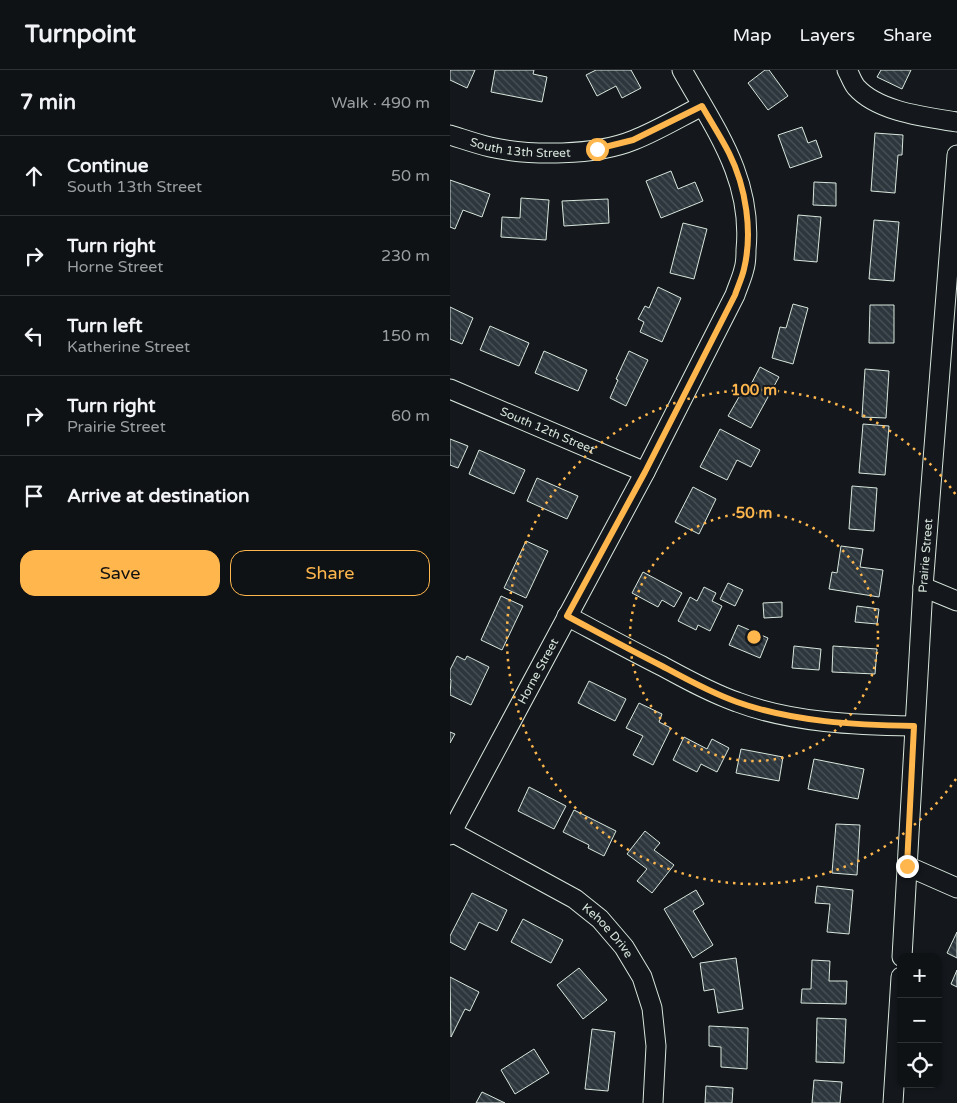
<!DOCTYPE html>
<html lang="en">
<head>
<meta charset="utf-8">
<style>
  body { margin:0; font-family:"Varela Round",sans-serif; background:#181b1e; color:#f1f3f6 }
  .controls { position:absolute; right:15px; bottom:15px; display:grid; overflow:hidden; border-radius:10px; box-shadow:0 1px 4px #0004 }
  .controls button { width:45px; height:45px; display:grid; place-items:center; padding:0; border:0; border-bottom:1px solid #2f3234; background:#0f1215; color:#f1f3f6; font:25px sans-serif }
  .stop { position:absolute; width:15px; height:15px; margin:-11px; border:4px solid #ffb74d; border-radius:50%; background:#fff }
  .stop.end { background:#ffb74d; border-color:#fff; box-shadow:0 1px 5px #0008 }
  .list { margin:0; padding:0; list-style:none }
  h2 { display:flex; justify-content:space-between; align-items:center; height:65px; margin:0; padding:0 20px; font-size:21px }
  h2 small { font-size:16px; font-weight:400; color:#9b9ea0 }
  .list li { display:grid; grid-template-columns:32px 1fr auto; gap:15px; align-items:center; box-sizing:border-box; height:80px; padding:0 20px; border-top:1px solid #2f3234 }
  .list b { display:block; font-size:19px; white-space:nowrap }
  .list p { margin:0; font-size:16px; white-space:nowrap; color:#9b9ea0 }
  .list em { font-size:16px; font-style:normal; color:#9b9ea0 }
  .actions { display:flex; gap:10px; padding:15px 20px }
  .actions a { flex:1; padding:11px 0; border:1px solid #ffb74d; border-radius:15px; text-align:center; font-size:18px; color:#ffb74d }
  .actions .main { background:#ffb74d; color:#111 }
  .icon { flex:none; width:28px; height:28px; fill:none; stroke:currentColor; stroke-width:2; stroke-linecap:round; stroke-linejoin:round }
  .map { position:relative; flex:none; width:507px; height:1033px; overflow:hidden }
  header { display:flex; align-items:center; gap:30px; box-sizing:border-box; height:70px; padding:0 25px; background:#0f1215; border-bottom:1px solid #2f3234 }
  header strong { font-size:24px }
  nav { display:flex; gap:28px; margin-inline-start:auto; font-size:18px }
  main { display:flex }
  aside { flex:1; background:#0f1215 }
  .map>svg:first-child { display:block }
  .building { fill:url(#building-back-hatch); stroke:#d8e6dc }
  .lines { fill:none; stroke-linecap:round; stroke-linejoin:round }
  .minor-casing { stroke:#d8e6dc; stroke-width:21 }
  .minor { stroke:#14181c; stroke-width:19 }
  .route { stroke:#ffb74d; stroke-width:6 }
  .ring { fill:none; stroke:#ffb74d; stroke-width:2.5; stroke-dasharray:2.5 5 }
  .labels { text-anchor:middle; stroke-width:4; stroke-linejoin:round; paint-order:stroke }
  .street-label { font-size:12px; fill:#d8e6dc; stroke:#14181c }
  .centre { fill:#ffb74d; stroke:#14181c; stroke-width:2.5 }
  .ring-label { font-size:15px; text-anchor:middle; font-weight:bold; fill:#ffb74d; stroke:#14181c; stroke-width:4; stroke-linejoin:round; paint-order:stroke }
</style>
</head>
<body>
<header>
<strong>Turnpoint</strong>
<nav><a>Map</a><a>Layers</a><a>Share</a></nav>
</header>
<main>
<aside>
<h2>7 min<small>Walk · 490 m</small></h2>
<ul class="list">
<li><svg class="icon" aria-label="ahead" viewBox="0 0 24 24"><path d="M12 20V5M6 11l6-6 6 6"/></svg><div><b>Continue</b><p>South 13th Street</p></div><em>50 m</em></li>
<li><svg class="icon" aria-label="right" viewBox="0 0 24 24"><path d="M7 20v-9h11M14 6l5 5-5 5"/></svg><div><b>Turn right</b><p>Horne Street</p></div><em>230 m</em></li>
<li><svg class="icon" aria-label="left" viewBox="0 0 24 24"><path d="M17 20v-9H6M10 6l-5 5 5 5"/></svg><div><b>Turn left</b><p>Katherine Street</p></div><em>150 m</em></li>
<li><svg class="icon" aria-label="right" viewBox="0 0 24 24"><path d="M7 20v-9h11M14 6l5 5-5 5"/></svg><div><b>Turn right</b><p>Prairie Street</p></div><em>60 m</em></li>
<li><svg class="icon" aria-label="arrive" viewBox="0 0 24 24"><path d="M6 21V4h12l-3 4 3 4H6"/></svg><div><b>Arrive at destination</b></div></li>
</ul>
<div class="actions"><a class="main">Save</a><a>Share</a></div>
</aside>
<div class="map">
<svg width="507" height="1033" viewBox="0 0 507 1033">
  <defs>
    <pattern id="building-back-hatch" width="6" height="6" patternUnits="userSpaceOnUse" patternTransform="scale(1.25)"><rect width="6" height="6" fill="#2c363c"/><path d="M-1 5l2 2M0 0l6 6M5-1l2 2" fill="none" stroke="#4a5358"/></pattern>
  </defs>
  <rect width="100%" height="100%" fill="#14181c"/>
  <path class="building" d="M0,0H25L17,18L0,10Z
    M45,0H84L83,4L97,7L92,32L41,22Z
    M146,0H181L191,18L172,28L166,16L147,26L136,5Z
    M315,0H319L338,26L318,40L298,13Z
    M431,0H461L452,19L427,7Z
    M352,57L358,73L366,70L372,87L340,98L328,65Z
    M425,63L453,65L452,85H448L445,123L421,121Z
    M221,101L228,119L245,112L253,131L211,148L196,111Z
    M0,110L40,124L32,147L13,140L5,159L0,157Z
    M364,112L386,113V136L363,135Z
    M71,128L99,130L96,170L51,167L52,147L70,148Z
    M158,129L159,153L114,156L112,131Z
    M348,145L371,147L367,192L344,190Z
    M424,150L449,152L444,211L419,209Z
    M233,153L257,159L244,209L220,203Z
    M208,217L231,228L212,272L190,262L194,252L188,249L195,236L199,238Z
    M343,234L358,238L343,294L322,288L330,257L336,258Z
    M420,235H444V273H419Z
    M0,237L23,248L12,274L0,269Z
    M40,256L79,273L69,296L30,280Z
    M94,281L137,300L128,321L85,303Z
    M179,281L198,290L176,336L160,328L168,310L166,309Z
    M310,297L329,307L301,358L278,346L293,320L297,322Z
    M415,299L439,301L436,348L412,347Z
    M413,354L439,356L435,405L409,403Z
    M270,359L310,380L301,397L287,390L277,410L250,397Z
    M0,369L18,376L8,398L0,395Z
    M29,380L75,400L64,424L19,404Z
    M87,408L128,426L117,449L77,431Z
    M402,416L427,418L424,461L399,459Z
    M243,417L266,429L249,464L225,452Z
    M76,471L98,481L76,528L54,518Z
    M391,476L413,479L410,497L433,500L429,527L379,519L382,502L387,503Z
    M193,502L232,523L224,537L212,530L208,537L182,523Z
    M278,513L293,520L285,536L270,529Z
    M254,517L266,523L262,531L272,536L260,561L248,555L246,560L228,551L240,527L247,531Z
    M51,526L73,536L52,580L31,570Z
    M332,532V547L314,548L313,533Z
    M407,536L429,539L427,554L405,552Z
    M288,555L318,568L310,588L279,575Z
    M344,576L371,579L369,600L342,598Z
    M383,576L427,579L425,604L382,602Z
    M7,586L15,590L17,586L39,597L21,635L0,625L1,610L0,609V600Z
    M139,611L176,629L165,651L128,633Z
    M189,633L212,644L209,652L221,658L203,695L183,685L193,666L176,658Z
    M0,662L5,664L0,673Z
    M234,667L257,679L262,669L279,678L267,702L251,694L247,702L223,690Z
    M291,679L333,687L329,711L286,703Z
    M364,689L414,699L408,729L358,719Z
    M79,717L116,736L104,759L68,741Z
    M124,740L166,761L154,786L138,778L139,775L113,762Z
    M386,754L410,755L407,805L382,803Z
    M195,761L210,773L204,780L224,795L202,823L187,811L197,799L177,784Z
    M367,816L403,820L399,864L377,862L380,834L365,833Z
    M246,820L254,834L243,841L263,875L243,888L214,839Z
    M22,823L57,840L47,861L29,852L15,880L0,872V866Z
    M73,849L113,870L101,893L61,872Z
    M507,862V888L497,883Z
    M286,888L293,939L268,943L264,919L254,921L250,893Z
    M362,890L380,891L379,911H397L396,934L351,933L352,919H361Z
    M129,898L157,930L133,949L107,915Z
    M507,900V917L501,914Z
    M0,907L29,922L20,941L15,939L1,967Z
    M367,948L396,949L394,993L366,992Z
    M259,956L298,958L297,999L271,997V977L259,976Z
    M142,959L165,962L158,1021L135,1019Z
    M84,979L99,1003L65,1024L51,1000Z
    M364,1010L392,1012L390,1033H362Z
    M256,1016L283,1018L282,1033H255Z
    M32,1022L55,1033H26Z"/>
  <g class="lines">
    <g class="minor-casing">
      <g id="minor">
        <path d="M397,0C400,5 402,12 406,17C428,42 476,47 507,52"/>
        <path id="s1" d="M0,65C13,69 27,74 40,77C80,86 145,86 184,70C207,61 230,47 252,36"/>
        <path id="s2" d="M0,319L195,402"/>
        <path d="M473,517L507,531"/>
        <path d="M117,546C149,563 180,580 212,596C236,609 261,623 287,632C343,653 406,655 464,656"/>
        <path id="s3" d="M0,761L125,829L150,849L174,877L192,907L202,938L206,976L203,1033"/>
        <path id="s4" d="M0,765L195,402L285,225C288,216 292,208 294,199C296,193 296,186 296,180C303,109 265,59 232,0"/>
        <path d="M457,796L507,818"/>
        <path id="s5" d="M452,887L473,517L507,85"/>
        <path d="M443,1033L451,907"/>
      </g>
    </g>
    <use href="#minor" class="minor"/>
  </g>
  <g class="lines">
    <path class="route" d="M147,79L183,70L252,36C261,52 271,67 279,83C296,117 303,162 294,199C292,208 288,216 285,225L195,402L117,546C149,563 180,580 212,596C236,609 261,623 287,632C343,652 406,655 464,656L457,796"/>
  </g>
  <g class="ring">
    <circle cx="304" cy="567" r="124"/>
    <path d="M506 709A247 247 0 1 1 506 425"/>
  </g>
  <g class="labels">
    <g class="street-label">
      <text dy="4" stroke="none"><textPath href="#s1" startOffset="72">South 13th Street</textPath></text>
      <text dy="4" stroke="none"><textPath href="#s2" startOffset="106">South 12th Street</textPath></text>
      <text dy="4" stroke="none"><textPath href="#s5" startOffset="402">Prairie Street</textPath></text>
      <text dy="4" stroke="none"><textPath href="#s4" startOffset="186">Horne Street</textPath></text>
      <text dy="4" stroke="none"><textPath href="#s3" startOffset="188">Kehoe Drive</textPath></text>
    </g>
  </g>
  <circle cx="304" cy="567" r="8" class="centre"/>
  <g class="ring-label">
    <text x="304" y="325">100 m</text>
    <text x="304" y="448">50 m</text>
  </g>
</svg>
<div class="controls">
<button>+</button>
<button>−</button>
<button><svg class="icon" aria-label="locate" viewBox="0 0 24 24"><circle cx="12" cy="12" r="6"/><path d="M12 2v4M12 18v4M2 12h4M18 12h4"/></svg></button>
</div>
<div class="stop" style="left:147px;top:79px"></div>
<div class="stop end" style="left:457px;top:796px"></div>
</div>
</main>
</body>
</html>
